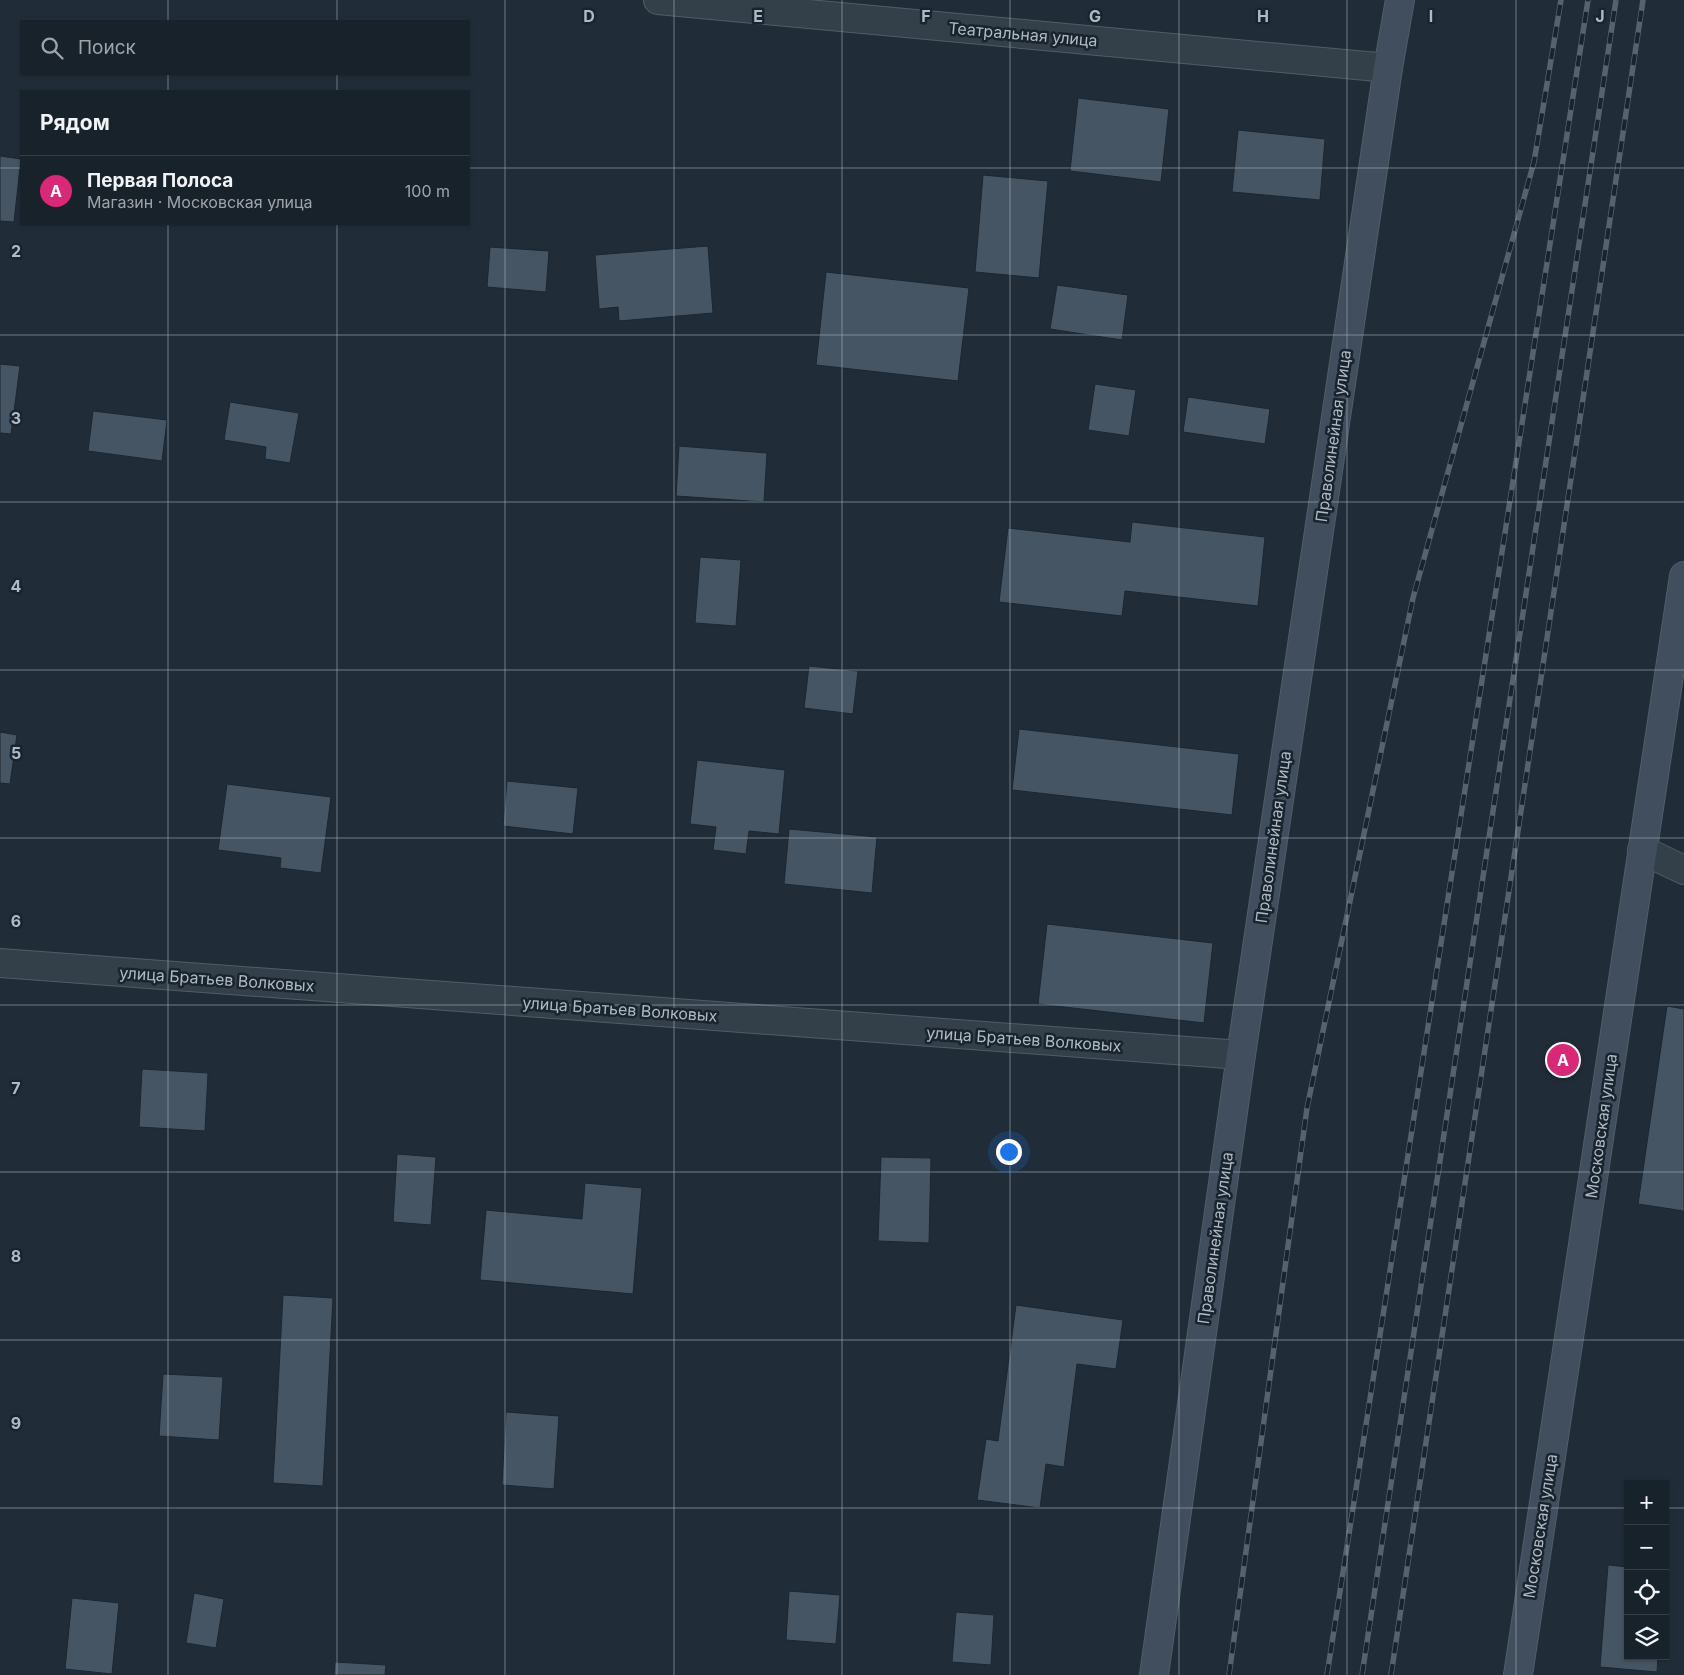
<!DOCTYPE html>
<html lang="ru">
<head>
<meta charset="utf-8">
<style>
  body { margin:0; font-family:Inter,sans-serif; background:#252f37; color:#f1f3f6 }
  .controls { position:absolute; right:15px; bottom:15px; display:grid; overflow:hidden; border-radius:0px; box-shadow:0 1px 4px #0004 }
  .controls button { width:45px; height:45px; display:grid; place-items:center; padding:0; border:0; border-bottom:1px solid #363f47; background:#18222b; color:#f1f3f6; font:25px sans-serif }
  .you { position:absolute; left:1008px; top:1151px; width:18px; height:18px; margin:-12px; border:4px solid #fff; border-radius:50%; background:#1a73e8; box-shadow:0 0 0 8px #1a73e833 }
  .badge { display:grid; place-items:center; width:32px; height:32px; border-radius:50%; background:#db2777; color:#fff; font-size:16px; font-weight:700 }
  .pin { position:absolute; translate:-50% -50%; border:2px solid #fff; box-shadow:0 1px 5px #0006 }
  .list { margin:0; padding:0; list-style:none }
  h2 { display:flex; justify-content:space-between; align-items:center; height:65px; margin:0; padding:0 20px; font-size:21px }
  h2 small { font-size:16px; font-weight:400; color:#9fa4a9 }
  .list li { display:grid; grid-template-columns:32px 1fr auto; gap:15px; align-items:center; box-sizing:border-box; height:70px; padding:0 20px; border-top:1px solid #363f47 }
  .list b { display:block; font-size:19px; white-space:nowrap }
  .list p { margin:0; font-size:16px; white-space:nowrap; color:#9fa4a9 }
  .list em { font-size:16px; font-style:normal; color:#9fa4a9 }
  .icon { flex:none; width:28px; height:28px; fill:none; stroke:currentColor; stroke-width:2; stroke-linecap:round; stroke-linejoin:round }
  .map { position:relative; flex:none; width:1684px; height:1675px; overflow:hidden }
  .search { position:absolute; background:#18222b; box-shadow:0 1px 4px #0004; left:20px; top:20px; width:450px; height:55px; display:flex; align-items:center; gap:12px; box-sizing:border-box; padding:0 18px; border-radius:0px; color:#9fa4a9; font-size:19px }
  .panel { position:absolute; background:#18222b; box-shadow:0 1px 4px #0004; left:20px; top:90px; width:450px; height:135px; border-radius:0px }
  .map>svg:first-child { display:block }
  .building { fill:#465563; stroke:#1b2630 }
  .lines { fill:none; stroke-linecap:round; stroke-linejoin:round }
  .minor-casing { stroke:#515d67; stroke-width:30 }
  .tertiary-casing { stroke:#515d67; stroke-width:30 }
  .secondary-casing { stroke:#515d67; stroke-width:30 }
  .minor { stroke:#333f49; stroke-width:28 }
  .tertiary { stroke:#333f49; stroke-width:28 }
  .secondary { stroke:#414e5d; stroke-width:28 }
  .rail-casing { stroke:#556371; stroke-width:5.5 }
  .rail { stroke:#19242e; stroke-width:4; stroke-dasharray:11; stroke-linecap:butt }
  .grid { fill:none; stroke:#aebac6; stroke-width:1; stroke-opacity:0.55 }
  .labels { text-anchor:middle; stroke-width:5; stroke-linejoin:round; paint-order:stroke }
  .street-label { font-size:16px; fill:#aebac6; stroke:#19242e }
  .grid-label { font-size:16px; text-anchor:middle; font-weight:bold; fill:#aebac6; stroke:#19242e; stroke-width:5; stroke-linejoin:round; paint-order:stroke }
</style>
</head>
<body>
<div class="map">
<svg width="1684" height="1675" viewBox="0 0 1684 1675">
  <rect width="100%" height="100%" fill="#202d39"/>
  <path class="building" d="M1078,98L1169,109L1161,182L1070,171Z
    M1238,130L1325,139L1320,200L1232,192Z
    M0,156L21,159L14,222L0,221Z
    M983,175L1048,181L1039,278L975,272Z
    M708,246L713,313L619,321L618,307L599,309L595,255Z
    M490,247L549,251L546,292L487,287Z
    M826,272L969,288L958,381L816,365Z
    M1057,285L1128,295L1122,340L1050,329Z
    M0,364L20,366L11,434L0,433Z
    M1095,384L1136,390L1129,436L1088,430Z
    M1188,397L1270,409L1265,444L1183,432Z
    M230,402L299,413L290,463L265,459L266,447L224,440Z
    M93,411L167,420L162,461L88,451Z
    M679,446L767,453L764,502L676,496Z
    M1132,522L1265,537L1258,606L1125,591L1122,616L999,602L1008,528L1130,542Z
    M700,557L741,560L736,626L695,623Z
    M809,666L858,671L853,714L804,708Z
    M1019,729L1239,754L1232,815L1012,790Z
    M0,732L17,735L10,784L0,783Z
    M697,760L785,770L779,834L749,831L746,854L713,850L716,827L690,824Z
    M507,781L578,788L573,834L503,826Z
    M227,784L331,797L321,873L280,868L281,858L218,850Z
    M789,829L877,837L872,893L784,884Z
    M1047,924L1213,943L1204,1023L1038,1004Z
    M1667,1006L1684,1009V1211L1638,1204Z
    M142,1069L208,1073L205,1131L139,1127Z
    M397,1154L436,1157L431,1225L393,1222Z
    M881,1157L931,1158L929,1243L878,1241Z
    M585,1183L642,1188L633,1294L480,1280L486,1210L582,1219Z
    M283,1295L333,1298L323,1486L273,1483Z
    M1016,1305L1123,1320L1116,1369L1077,1364L1064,1467L1046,1464L1040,1508L977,1500L986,1439L998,1441Z
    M163,1374L223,1377L219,1440L159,1436Z
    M506,1412L559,1416L554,1489L502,1485Z
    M1608,1565L1628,1567V1656H1658L1657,1672L1600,1667Z
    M789,1591L840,1595L836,1644L786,1640Z
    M194,1593L224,1599L216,1648L186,1643Z
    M72,1598L119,1603L112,1674L65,1669Z
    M956,1612L994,1615L991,1665L952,1662Z
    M335,1662L386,1665L385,1675H334Z"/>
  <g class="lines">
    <g class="minor-casing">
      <path id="minor" d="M1642,850L1684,870
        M0,963L1241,1055"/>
    </g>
    <g class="tertiary-casing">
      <path id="tertiary" d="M658,0L1388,68"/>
    </g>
    <g class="secondary-casing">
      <path id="secondary" d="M1154,1675L1241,1055L1388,68L1400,0
        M1518,1675L1684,576"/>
    </g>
    <use href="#minor" class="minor"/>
    <use href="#tertiary" class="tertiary"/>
    <use href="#secondary" class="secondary"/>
    <g class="rail-casing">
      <path id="rail" d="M1229,1675L1307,1108L1413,598L1534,162L1561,0
        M1327,1675L1588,0
        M1362,1675L1616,0
        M1391,1675L1643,0"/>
    </g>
    <use href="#rail" class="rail"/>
  </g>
  <path class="grid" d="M168,0V21M337,0V21M505,0V1675M674,0V1675M842,0V1675M1010,0V1675M1179,0V1675M1347,0V1675M1516,0V1675M168,74V91M337,74V91M0,168H21M469,168H1684M168,224V1675M337,224V1675M0,335H1684M0,502H1684M0,670H1684M0,838H1684M0,1005H1684M0,1172H1684M0,1340H1684M0,1508H1628M1665,1508H1684"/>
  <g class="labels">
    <g class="street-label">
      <text transform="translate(1023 34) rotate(5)" y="6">Театральная улица</text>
      <text transform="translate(1333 436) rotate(-82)" y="6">Праволинейная улица</text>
      <text transform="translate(1273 837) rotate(-82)" y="6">Праволинейная улица</text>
      <text transform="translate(217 979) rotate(4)" y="6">улица Братьев Волковых</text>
      <text transform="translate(620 1009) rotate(4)" y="6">улица Братьев Волковых</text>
      <text transform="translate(1024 1039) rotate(4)" y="6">улица Братьев Волковых</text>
      <text transform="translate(1601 1126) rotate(-82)" y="6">Московская улица</text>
      <text transform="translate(1215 1238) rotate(-82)" y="6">Праволинейная улица</text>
      <text transform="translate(1540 1526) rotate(-81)" y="6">Московская улица</text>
    </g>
  </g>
  <g class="grid-label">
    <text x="589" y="22">D</text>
    <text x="758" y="22">E</text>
    <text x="926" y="22">F</text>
    <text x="1095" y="22">G</text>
    <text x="1263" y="22">H</text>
    <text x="1431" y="22">I</text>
    <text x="1600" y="22">J</text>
    <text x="16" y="257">2</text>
    <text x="16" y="424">3</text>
    <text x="16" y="592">4</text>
    <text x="16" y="759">5</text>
    <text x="16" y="927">6</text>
    <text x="16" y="1094">7</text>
    <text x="16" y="1262">8</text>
    <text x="16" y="1429">9</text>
  </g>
</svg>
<div class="controls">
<button>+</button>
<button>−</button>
<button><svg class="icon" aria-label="locate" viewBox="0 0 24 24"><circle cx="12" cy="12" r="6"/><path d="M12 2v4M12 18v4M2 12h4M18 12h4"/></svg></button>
<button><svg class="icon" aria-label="layers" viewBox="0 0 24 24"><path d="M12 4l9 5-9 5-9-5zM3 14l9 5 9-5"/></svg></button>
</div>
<div class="you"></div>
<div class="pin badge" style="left:1563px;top:1060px">A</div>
<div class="search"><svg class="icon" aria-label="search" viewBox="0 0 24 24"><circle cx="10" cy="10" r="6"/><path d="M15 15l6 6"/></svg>Поиск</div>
<section class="panel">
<h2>Рядом<small></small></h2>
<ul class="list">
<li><span class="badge">A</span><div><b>Первая Полоса</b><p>Магазин · Московская улица</p></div><em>100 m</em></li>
</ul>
</section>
</div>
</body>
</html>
